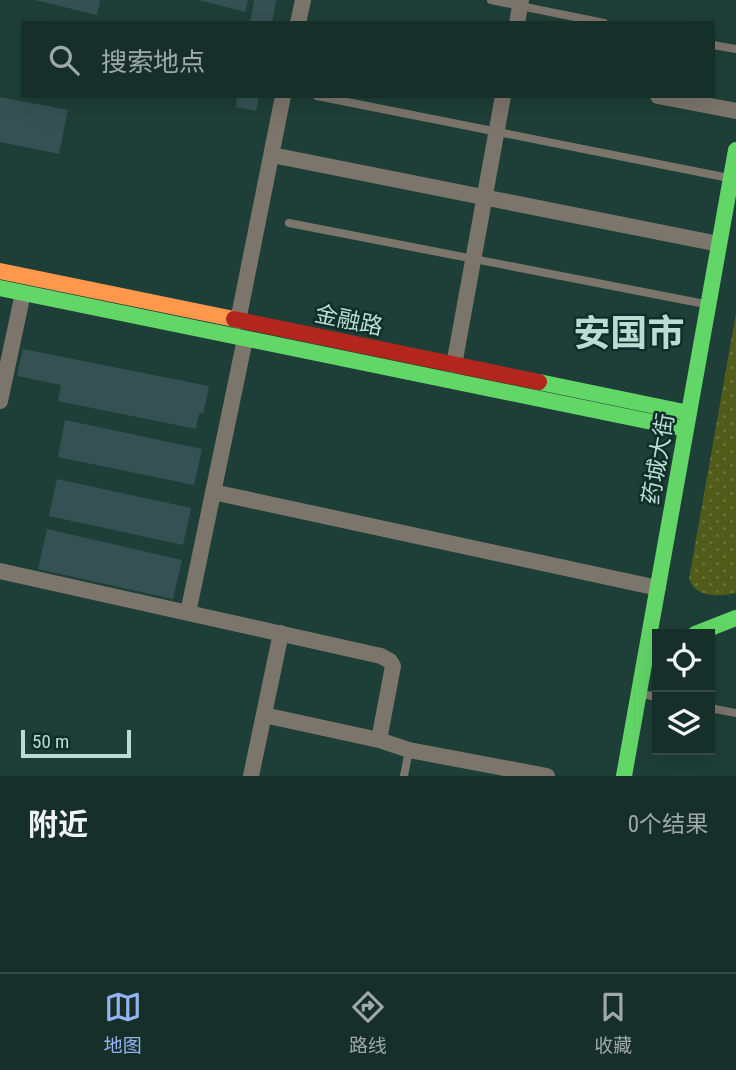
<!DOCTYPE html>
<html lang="zh">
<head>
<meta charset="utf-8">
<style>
  body { margin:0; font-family:"Roboto Condensed","Noto Sans SC",sans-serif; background:#233b35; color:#f1f3f6 }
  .controls { position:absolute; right:21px; bottom:21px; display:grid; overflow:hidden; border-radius:0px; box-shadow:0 7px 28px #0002 }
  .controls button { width:63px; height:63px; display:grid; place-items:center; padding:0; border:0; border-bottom:2px solid #354a46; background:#162f29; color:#f1f3f6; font:35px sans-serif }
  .scale { position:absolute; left:21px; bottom:18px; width:110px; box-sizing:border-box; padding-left:7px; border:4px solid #badcd2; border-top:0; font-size:19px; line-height:24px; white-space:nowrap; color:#badcd2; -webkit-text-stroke:5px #0f2e27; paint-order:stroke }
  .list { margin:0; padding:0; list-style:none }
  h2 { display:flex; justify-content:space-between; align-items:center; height:91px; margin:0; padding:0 28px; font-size:30px }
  h2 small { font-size:23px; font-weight:400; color:#9ea9a8 }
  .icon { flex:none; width:38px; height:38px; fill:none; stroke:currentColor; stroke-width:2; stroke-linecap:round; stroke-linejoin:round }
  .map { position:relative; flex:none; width:736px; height:776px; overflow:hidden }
  .search { position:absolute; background:#162f29; box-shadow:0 7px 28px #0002; left:21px; right:21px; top:21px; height:77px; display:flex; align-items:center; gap:18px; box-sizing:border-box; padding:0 24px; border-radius:0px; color:#9ea9a8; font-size:26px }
  .sheet { height:196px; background:#162f29 }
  nav { display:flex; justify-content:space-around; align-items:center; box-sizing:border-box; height:98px; border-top:2px solid #354a46; background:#162f29; font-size:19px; color:#9ea9a8 }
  nav a { display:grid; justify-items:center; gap:4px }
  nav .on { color:#95b2f1 }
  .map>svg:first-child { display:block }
  .park { fill:url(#park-dots) }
  .building { fill:#365154 }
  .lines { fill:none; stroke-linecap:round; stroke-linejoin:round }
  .lane { stroke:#7c756c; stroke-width:8 }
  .street { stroke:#7c756c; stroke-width:16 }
  .fast { stroke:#63d668; stroke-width:16 }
  .slow { stroke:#ff974d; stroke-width:16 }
  .jam { stroke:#b3261e; stroke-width:16 }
  .labels { text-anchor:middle; stroke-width:5; stroke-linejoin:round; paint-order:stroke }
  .street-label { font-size:23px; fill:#badcd2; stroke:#0f2e27 }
  .town-label { font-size:37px; font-weight:bold; fill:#badcd2; stroke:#0f2e27 }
</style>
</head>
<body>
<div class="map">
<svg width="736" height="776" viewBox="0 0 736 776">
  <defs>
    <pattern id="park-dots" width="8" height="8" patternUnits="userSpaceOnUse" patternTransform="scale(1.75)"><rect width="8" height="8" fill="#515c1b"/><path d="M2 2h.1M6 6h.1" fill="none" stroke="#68733b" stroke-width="1.8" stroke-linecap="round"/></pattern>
  </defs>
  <rect width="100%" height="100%" fill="#1e3f37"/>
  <path class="park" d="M736,313V593C718,597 696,598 689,579Z"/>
  <path class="building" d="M35,0H98L100,1L97,15Z
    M199,0H248L245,12Z
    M254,0H276L272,23H250Z
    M237,96H259L256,111L236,107Z
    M0,97L68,110L59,154L0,142Z
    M23,349L209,386L203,414L199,413L196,429L58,401L61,385L17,376Z
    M65,420L202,449L194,485L58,457Z
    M57,479L191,508L183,545L49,516Z
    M47,529L182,560L173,599L38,569Z"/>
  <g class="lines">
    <path class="lane" d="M491,0L604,23
      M713,45L736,49
      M317,96L729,178
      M289,223L705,304
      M642,694L657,697
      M710,708L736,713
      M404,776L409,750"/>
    <path class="street" d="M298,23L303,0
      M517,23L521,0
      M658,96L736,111
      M272,155L719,244
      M238,321L283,96
      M454,365L503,96
      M0,401L23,293
      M213,492L658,588
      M0,571L381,656L390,661L393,666L379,740
      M188,613L245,339
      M264,715L379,740L409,750L547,776
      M251,776L281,633"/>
    <path class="fast" d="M0,288L686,429
      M539,382L689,413
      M695,634L736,618
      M624,776L736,150"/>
    <path class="slow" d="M0,271L234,319"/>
    <path class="jam" d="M234,319L539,382"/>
  </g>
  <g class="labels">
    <g class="street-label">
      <text transform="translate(349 320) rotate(12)" y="8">金融路</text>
      <text transform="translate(658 459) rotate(-80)" y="8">药城大街</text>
    </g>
    <g class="town-label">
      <text x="629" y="346">安国市</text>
    </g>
  </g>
</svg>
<div class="controls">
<button><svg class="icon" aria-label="locate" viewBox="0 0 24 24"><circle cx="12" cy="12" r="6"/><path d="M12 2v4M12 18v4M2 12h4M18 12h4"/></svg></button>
<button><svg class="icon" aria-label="layers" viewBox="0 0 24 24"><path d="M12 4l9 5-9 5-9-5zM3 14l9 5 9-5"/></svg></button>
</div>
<div class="scale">50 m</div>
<div class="search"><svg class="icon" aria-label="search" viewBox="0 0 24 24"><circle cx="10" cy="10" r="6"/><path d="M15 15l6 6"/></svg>搜索地点</div>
</div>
<section class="sheet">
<h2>附近<small>0个结果</small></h2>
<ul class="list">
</ul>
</section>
<nav>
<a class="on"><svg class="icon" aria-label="map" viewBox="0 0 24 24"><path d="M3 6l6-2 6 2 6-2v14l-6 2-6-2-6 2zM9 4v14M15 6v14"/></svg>地图</a>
<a><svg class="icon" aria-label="directions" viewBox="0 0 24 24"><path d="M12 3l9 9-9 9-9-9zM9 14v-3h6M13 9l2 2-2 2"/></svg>路线</a>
<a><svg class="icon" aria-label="saved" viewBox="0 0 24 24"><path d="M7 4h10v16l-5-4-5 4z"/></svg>收藏</a>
</nav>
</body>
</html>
